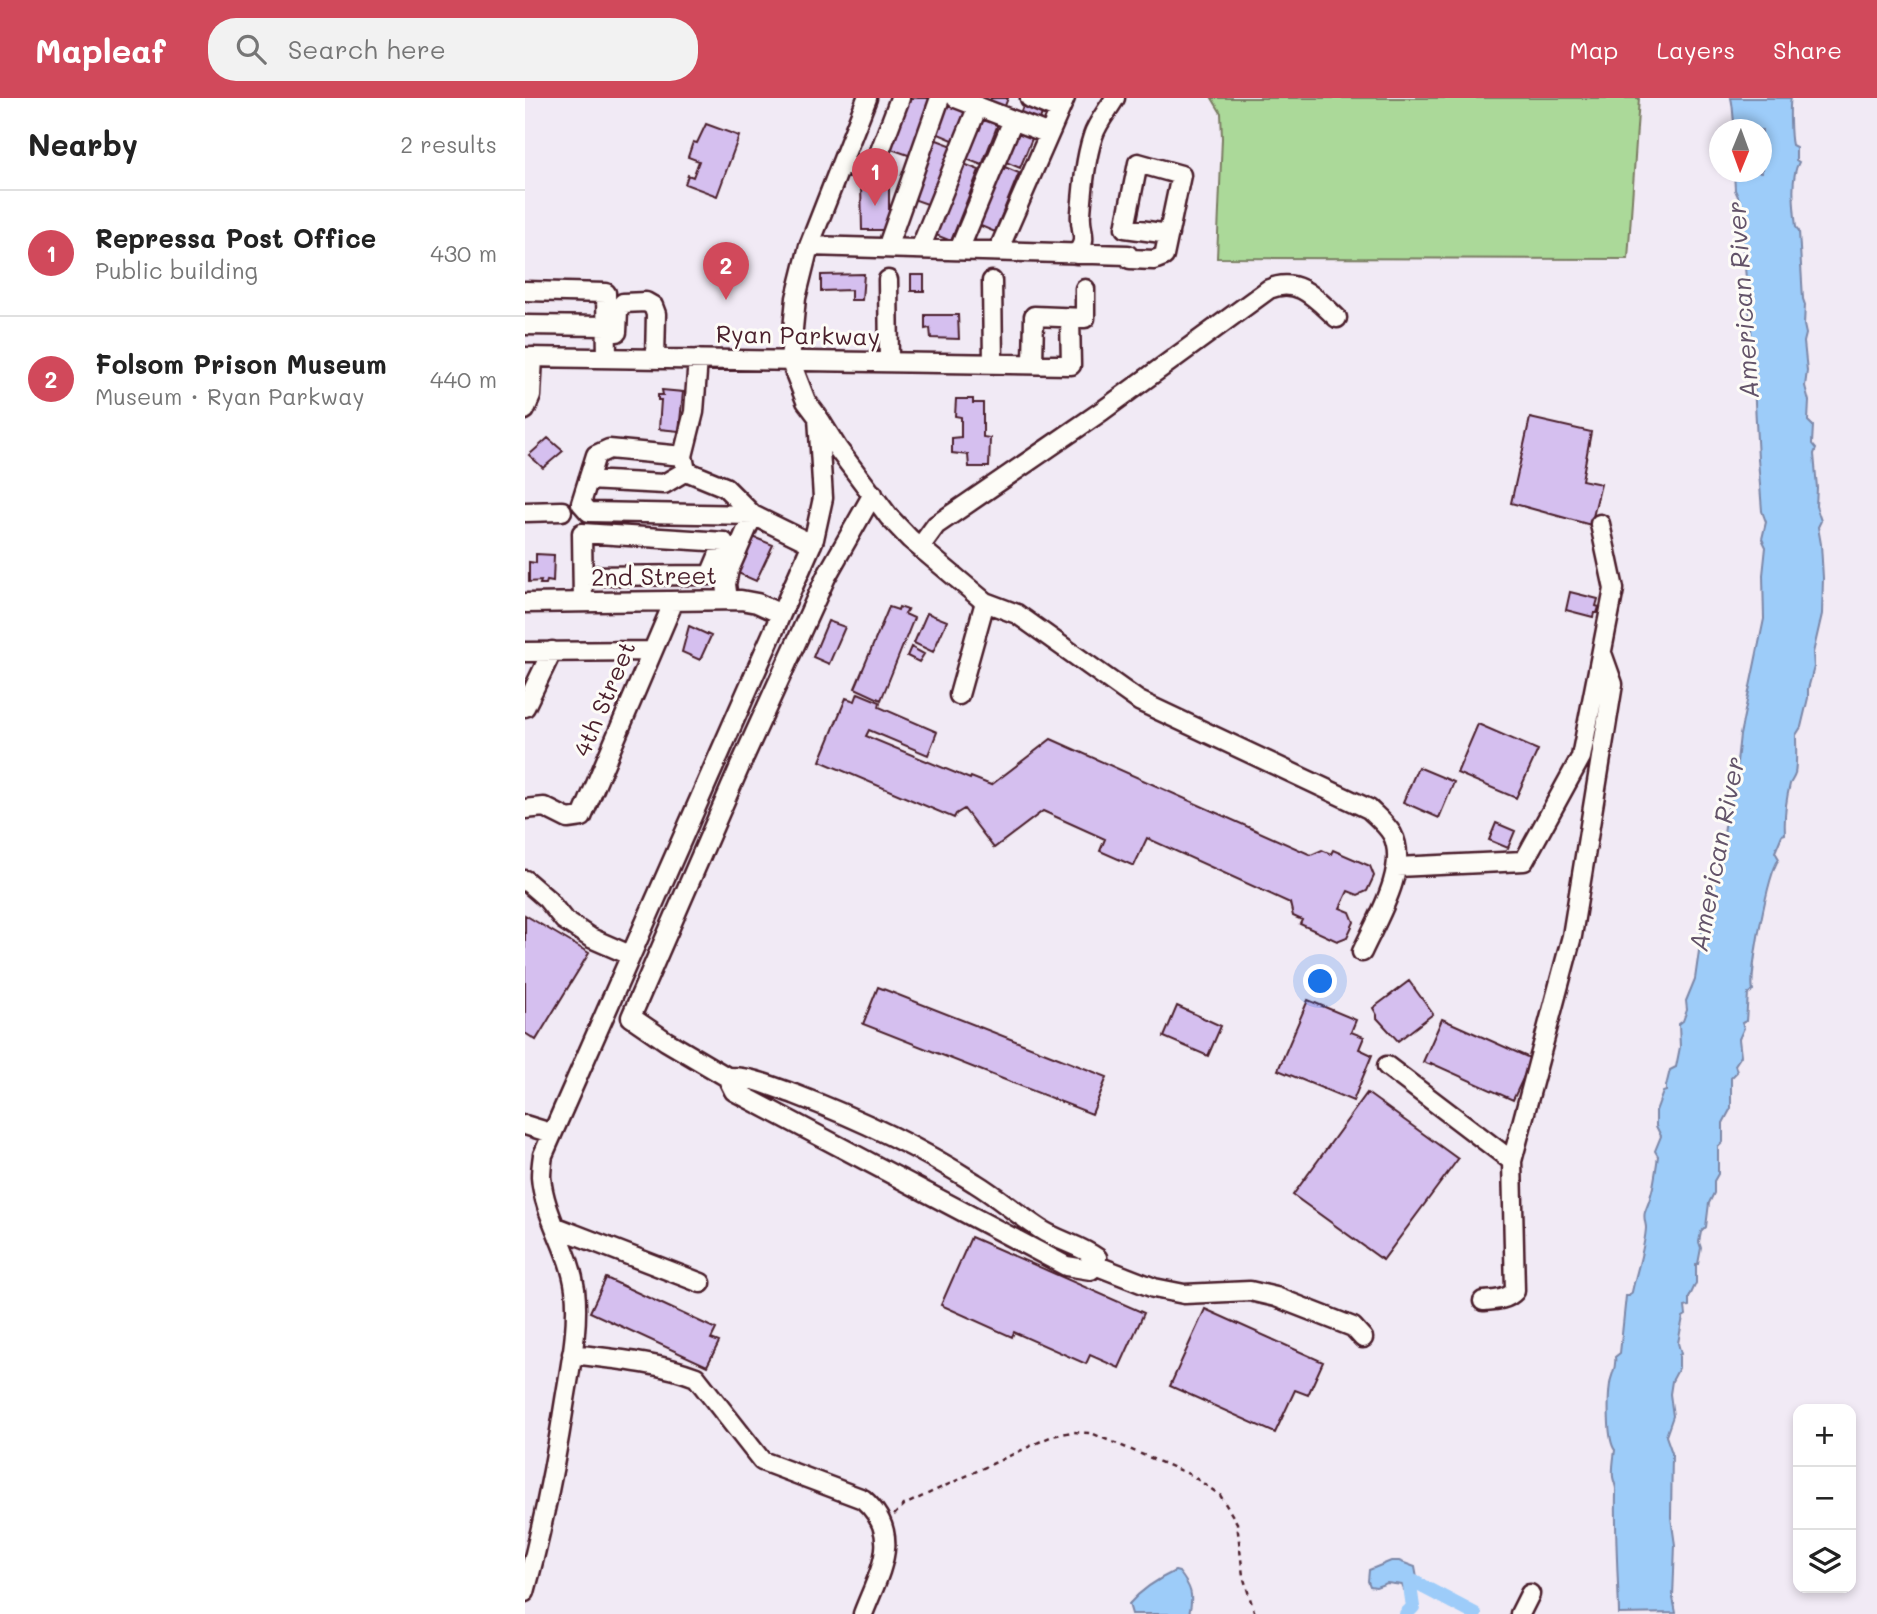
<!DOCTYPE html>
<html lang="en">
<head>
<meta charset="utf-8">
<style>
  body { margin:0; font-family:Mali,sans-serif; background:#f2f2f2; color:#222 }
  .controls { position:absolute; right:21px; bottom:21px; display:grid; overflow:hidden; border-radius:14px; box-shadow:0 4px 10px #0003 }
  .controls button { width:63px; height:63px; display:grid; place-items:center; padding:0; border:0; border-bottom:2px solid #e0e0e0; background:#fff; color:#222; font:35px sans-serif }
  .compass { position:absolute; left:1184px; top:21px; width:63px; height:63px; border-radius:50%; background:#fff; box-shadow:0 4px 10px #0003; rotate:181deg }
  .you { position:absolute; left:796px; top:884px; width:24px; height:24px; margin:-18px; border:5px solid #fff; border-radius:50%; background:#1a73e8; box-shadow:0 0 0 10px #1a73e833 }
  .badge { display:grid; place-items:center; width:46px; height:46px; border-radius:50%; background:#d1495b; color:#fff; font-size:23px; font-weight:700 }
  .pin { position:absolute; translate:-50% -58px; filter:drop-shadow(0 2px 4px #0008) }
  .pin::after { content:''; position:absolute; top:37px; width:24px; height:21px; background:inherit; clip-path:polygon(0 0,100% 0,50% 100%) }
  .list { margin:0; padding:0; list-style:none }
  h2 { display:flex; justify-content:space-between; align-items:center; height:91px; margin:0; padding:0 28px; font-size:30px }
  h2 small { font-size:23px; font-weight:400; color:#767676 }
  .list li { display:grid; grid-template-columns:46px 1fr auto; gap:21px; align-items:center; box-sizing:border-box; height:126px; padding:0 28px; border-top:2px solid #e0e0e0 }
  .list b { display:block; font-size:26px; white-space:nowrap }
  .list p { margin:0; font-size:23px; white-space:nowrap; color:#767676 }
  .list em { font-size:23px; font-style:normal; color:#767676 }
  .icon { flex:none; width:38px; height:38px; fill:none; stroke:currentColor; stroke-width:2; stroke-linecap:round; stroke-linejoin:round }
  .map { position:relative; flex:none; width:1352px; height:1516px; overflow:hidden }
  header { display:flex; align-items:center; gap:42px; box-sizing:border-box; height:98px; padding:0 35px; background:#d1495b; color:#fff }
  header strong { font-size:33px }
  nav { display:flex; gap:38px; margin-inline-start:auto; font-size:24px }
  .search { width:490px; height:63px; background:#f2f2f2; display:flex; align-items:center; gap:18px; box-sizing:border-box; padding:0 24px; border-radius:28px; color:#767676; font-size:26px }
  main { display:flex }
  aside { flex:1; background:#fff }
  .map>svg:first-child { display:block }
  .green { fill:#abd999; stroke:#7a7c62; stroke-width:2 }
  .water { fill:#9dccf9; stroke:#7c87a7; stroke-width:2 }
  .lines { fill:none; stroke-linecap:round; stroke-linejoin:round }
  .canal { stroke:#9dccf9; stroke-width:14 }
  .building { fill:#d5bfef; stroke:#4a1f2b; stroke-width:2 }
  .minor-casing { stroke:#4a1f2b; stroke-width:23 }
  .path { stroke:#4a1f2b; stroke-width:2.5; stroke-dasharray:5 5; stroke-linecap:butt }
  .minor { stroke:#fdfcf7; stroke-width:18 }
  .labels { text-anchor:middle; stroke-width:6; stroke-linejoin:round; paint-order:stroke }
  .street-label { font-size:24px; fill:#4a1f2b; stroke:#fdfcf7 }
  .water-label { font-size:26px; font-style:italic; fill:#635369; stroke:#fdfcf7 }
</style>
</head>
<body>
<header>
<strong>Mapleaf</strong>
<div class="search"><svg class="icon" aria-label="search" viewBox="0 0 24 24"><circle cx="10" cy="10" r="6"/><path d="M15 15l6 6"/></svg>Search here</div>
<nav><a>Map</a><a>Layers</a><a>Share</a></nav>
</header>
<main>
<aside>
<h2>Nearby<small>2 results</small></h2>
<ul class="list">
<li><span class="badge">1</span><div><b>Repressa Post Office</b><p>Public building</p></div><em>430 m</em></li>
<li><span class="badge">2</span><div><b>Folsom Prison Museum</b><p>Museum · Ryan Parkway</p></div><em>440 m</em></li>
</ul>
</aside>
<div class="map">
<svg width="1352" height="1516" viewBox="0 0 1352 1516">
  <rect width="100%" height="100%" fill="#f1eaf5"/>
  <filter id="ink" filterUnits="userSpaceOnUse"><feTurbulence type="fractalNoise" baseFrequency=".0143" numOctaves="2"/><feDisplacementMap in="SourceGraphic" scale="14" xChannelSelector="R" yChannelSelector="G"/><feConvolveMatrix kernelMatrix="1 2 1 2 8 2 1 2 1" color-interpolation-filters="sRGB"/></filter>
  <g filter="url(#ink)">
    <path class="green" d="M687,0H1114L1103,161L692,160L697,40L696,15Z"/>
    <path class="water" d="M1206,0H1266C1264,6 1265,39 1267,47L1271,49V62L1274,64C1265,79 1269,110 1271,129L1274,133L1278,201L1280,207L1279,227L1281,236L1279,244L1282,273L1280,288L1284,303L1283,323L1288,328L1287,346L1291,351L1289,356L1292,390L1291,408L1296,423L1293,429L1296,446L1298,480L1297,516L1288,555L1289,569L1283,591V600L1276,629L1271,637C1271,650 1272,663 1270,676C1269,680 1267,682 1265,686C1261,702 1259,719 1260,736L1257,737L1250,754L1254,761C1243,775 1224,876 1228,893L1223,896L1221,923L1217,925L1219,930L1214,941L1216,958L1210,967L1212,974L1206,980V1010L1198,1025V1044L1193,1049V1076L1189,1083V1095L1184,1105L1181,1129L1176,1134L1174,1144L1176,1150L1173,1166H1171V1185L1164,1200V1208L1160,1209L1161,1217L1158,1219L1153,1245L1156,1256L1154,1257V1270L1147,1283L1145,1296L1148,1318L1141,1338L1147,1355L1146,1419L1150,1447L1148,1500L1151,1515L1094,1516C1093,1476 1090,1436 1091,1395C1092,1389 1089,1385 1088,1379C1087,1371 1089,1360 1090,1352C1082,1343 1083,1300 1085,1286C1086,1276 1092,1270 1090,1259L1095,1255L1101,1198H1104L1107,1194C1111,1175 1120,1149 1121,1130C1121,1125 1118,1120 1120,1114C1128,1096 1130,1078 1133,1058L1130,1053L1136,1038L1131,1028V1013L1138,994L1141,993V988L1145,972L1151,969L1155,949L1154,926L1158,923L1162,912L1161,903L1170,881L1179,818L1197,761L1201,716L1209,691L1215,637L1239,521L1238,477L1241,449L1237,441L1241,424L1237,413L1233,361L1226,230L1218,150L1215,103L1210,92L1209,74H1237V32L1211,31C1207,21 1209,11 1206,0Z
      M866,1463H874L890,1469L892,1480L885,1491L879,1492L877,1487L862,1485L851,1489L845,1488L843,1483L844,1472Z
      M650,1473L654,1474C666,1489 669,1497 664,1516H607L604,1506C617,1491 633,1481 650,1473Z"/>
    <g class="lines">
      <path class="canal" d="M874,1476L950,1516
        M881,1516L888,1509L884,1481"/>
    </g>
    <path class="building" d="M383,0H409L386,58L363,50Z
      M425,0H448L430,43L411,35Z
      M466,0H483L457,67L441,61Z
      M500,3L519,11L495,70L476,62Z
      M181,26L214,38L192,98L160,86L163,77L168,79L174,63L163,59L168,44L172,45Z
      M409,41L428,48L405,107L385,100Z
      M439,66L454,72L426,143L411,137Z
      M475,67L494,75L470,134L451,126Z
      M336,85H364V132H337Z
      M339,176L337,202H326V192L296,193V177Z
      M386,177H399V193H386Z
      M400,217H433L434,241L406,240L405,230L400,231Z
      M137,292L158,294L154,333L134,331L136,302H133V297H138Z
      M431,301H448V305H458V339L465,340L464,369H444L443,357L427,355V340L436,339V319L430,318Z
      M1005,320L1066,334L1057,382L1076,386L1066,427L986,405Z
      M23,340L38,353L18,370L4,357Z
      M228,439L248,447L231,483L213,475Z
      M11,456L29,457L28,484L22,483L21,486H15L16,483L4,484V464L11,465Z
      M1045,494L1073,501L1071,508L1074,509L1072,515H1069L1068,519L1041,512Z
      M364,509L373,512L374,509L383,512L380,516L389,520L356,602L330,590Z
      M402,515L422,523L408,554L389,545Z
      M303,523L320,529L304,566L288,559Z
      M164,528L186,538L175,562L157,554Z
      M386,549L399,556L394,564L382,558Z
      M333,595L355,604L354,609L412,634L403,657L344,632L341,638L445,681L446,679L466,687L526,641L786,757L797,752L806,756L808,752L845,768L849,778L842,793L833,797L823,793L815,810L825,814L829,824L822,839L812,843L775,826L777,822L768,818L765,805L622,740L609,768L575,753L580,741L518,713L469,750L439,711L431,716L429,720L295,663L321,600L330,603Z
      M953,626L1013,652L991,700L932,675Z
      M893,669L929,684L914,720L878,704Z
      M971,725L990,733L983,750L964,742Z
      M0,817L64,855L11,942L0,935Z
      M884,883L908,916L873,943L852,920V917L848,910Z
      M353,889L582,979L567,1016L338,926Z
      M783,902L831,922L826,934L839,939L834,951L847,957L828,1003L753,972Z
      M652,908L696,928L683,958L639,939Z
      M917,921L1007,961L988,1002L906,965V967L898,964Z
      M842,995L933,1061L858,1162L768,1097Z
      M446,1139L619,1215L594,1270L565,1257L561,1266L489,1234L487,1239L416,1207Z
      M81,1180L191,1231L186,1241L194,1244L182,1268L65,1214Z
      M680,1211L798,1264L783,1297L770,1292L750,1335L645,1288Z"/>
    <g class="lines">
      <g class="minor-casing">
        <path id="minor" d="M431,0L524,36
          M505,0L534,12
          M317,65L346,77L375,0
          M284,148L603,157L605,161L629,162L639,158
          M362,150L415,0
          M395,151L453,8
          M434,152L488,22
          M473,153L540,0
          M551,156C565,140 554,134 556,115C558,91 560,62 568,38C572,25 583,12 590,0
          M639,158L656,77L613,65L600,130L644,136
          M363,182L364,264
          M467,183L468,265
          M0,193L81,195L82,260
          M0,227L82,228
          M92,234L93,213L98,205L121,204L128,208L131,216L130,261
          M0,259L546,267L545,220
          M173,261L169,314L158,358L161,373L200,389L228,417
          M508,266L509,218L560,220V191
          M0,312L6,298L8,259
          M295,322L313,351L364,419L385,441L460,504L492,516L614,603L844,711C852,719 861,726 867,736C885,769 851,823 837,854
          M158,358L84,351L71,357L56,405L64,414L228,417L287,446
          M63,382L139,386L161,373
          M0,414L37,413
          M395,449L411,427L577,313L744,191C774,178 792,202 812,220
          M58,478L185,477L199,444L57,435L58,504
          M203,502L201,486L204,472L228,417
          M0,505L216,502L232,505L256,516
          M0,554L127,553
          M434,597L460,504
          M0,609L27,553
          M0,711L19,709L43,721L57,719L149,503
          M872,769L999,763L1056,659L1089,491L1075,426
          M0,782L22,801L39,822L66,840L105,857
          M862,968L987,1063
          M202,979L209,993L541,1168L566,1172L569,1169L572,1160C555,1147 533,1143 515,1131C493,1117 473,1099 450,1085C394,1049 332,1020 269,996C248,989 225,978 202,979L141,943L106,919L215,668L301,479L348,396
          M0,1027L26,1035
          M31,1129L176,1185
          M570,1167L629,1190L659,1196L725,1193L751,1199L828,1229L838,1240
          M958,1203C970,1202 982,1202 990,1193L987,1063L1047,838L1088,586L1078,558
          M47,1256C88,1261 132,1264 171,1279L237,1363L338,1401C379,1437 354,1474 338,1516
          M0,1494C18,1429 30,1368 40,1302C46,1265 54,1228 50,1191C45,1152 19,1118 16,1079C16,1072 17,1064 18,1057L289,441L298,400L293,319L281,303L265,262L271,200L284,148L342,0
          M995,1516L1005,1496"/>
      </g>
      <path class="path" d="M369,1417L379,1407L527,1338L547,1334L566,1335L666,1377L695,1397L712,1425L718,1478L730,1516"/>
      <use href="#minor" class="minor"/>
    </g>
  </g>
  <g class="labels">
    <g class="street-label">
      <text transform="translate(273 238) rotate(1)" y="8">Ryan Parkway</text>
      <text transform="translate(129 479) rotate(-1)" y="8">2nd Street</text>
      <text transform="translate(80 601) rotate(-67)" y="8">4th Street</text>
    </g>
    <g class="water-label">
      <text transform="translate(1218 202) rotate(-94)" y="9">American River</text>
      <text transform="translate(1192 756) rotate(-79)" y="9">American River</text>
    </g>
  </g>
</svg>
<div class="controls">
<button>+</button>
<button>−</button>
<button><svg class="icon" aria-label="layers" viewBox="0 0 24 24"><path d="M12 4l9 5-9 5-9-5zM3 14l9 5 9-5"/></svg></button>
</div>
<svg class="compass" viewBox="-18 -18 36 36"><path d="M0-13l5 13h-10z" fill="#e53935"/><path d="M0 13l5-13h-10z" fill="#767676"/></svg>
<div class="you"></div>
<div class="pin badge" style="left:350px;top:108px">1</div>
<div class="pin badge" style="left:201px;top:202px">2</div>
</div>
</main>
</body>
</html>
